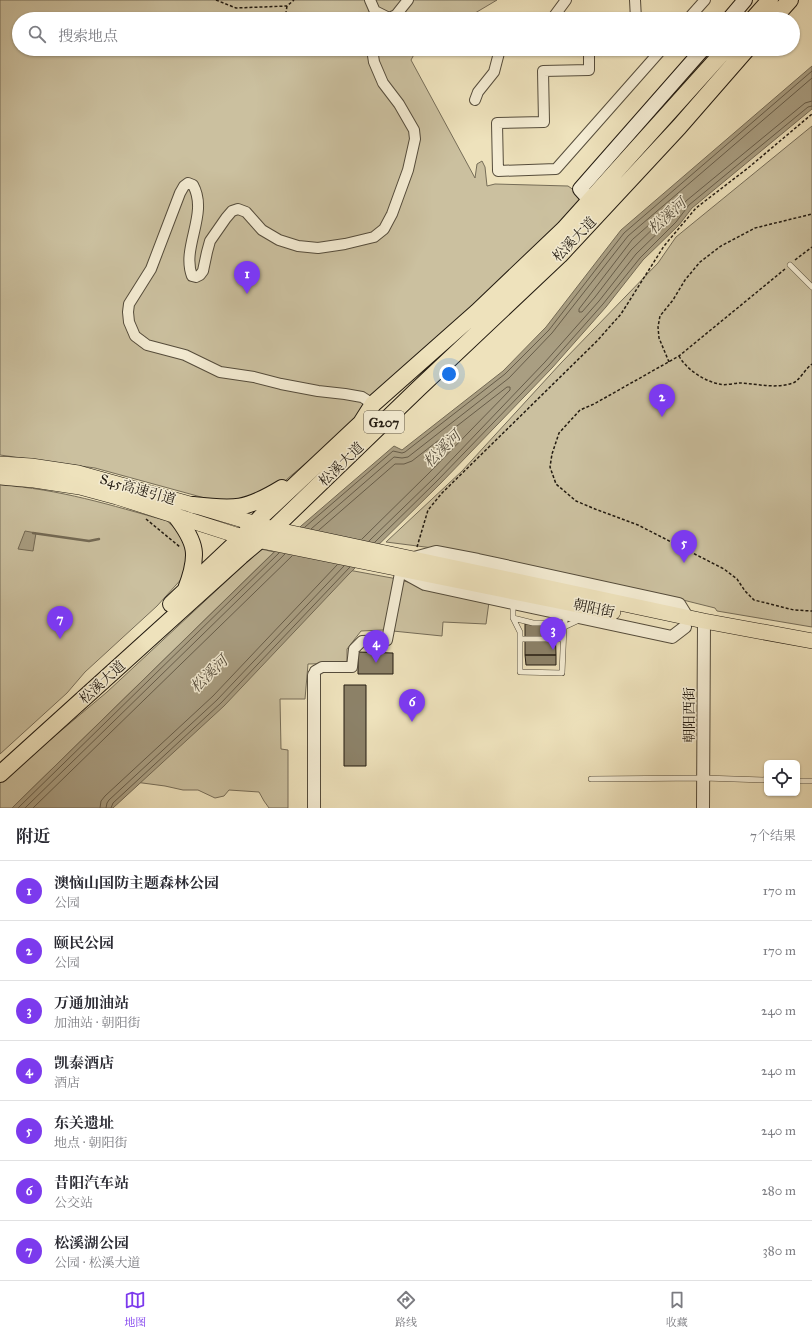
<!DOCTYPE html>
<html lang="zh">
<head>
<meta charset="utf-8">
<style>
  body { margin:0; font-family:"IM FELL Great Primer","Noto Serif SC",serif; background:#f2f2f3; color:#2b2b33 }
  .controls { position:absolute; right:12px; bottom:12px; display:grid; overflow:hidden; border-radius:6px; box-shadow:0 1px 3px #0004 }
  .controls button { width:36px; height:36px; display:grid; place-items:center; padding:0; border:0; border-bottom:1px solid #e1e1e2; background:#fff; color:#2b2b33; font:20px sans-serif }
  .you { position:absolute; left:449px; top:374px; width:14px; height:14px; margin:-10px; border:3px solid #fff; border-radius:50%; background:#1a73e8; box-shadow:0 0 0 6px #1a73e833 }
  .badge { display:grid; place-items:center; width:26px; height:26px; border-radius:50%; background:#7c3aed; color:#fff; font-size:13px; font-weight:700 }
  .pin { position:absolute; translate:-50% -33px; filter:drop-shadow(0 1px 2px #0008) }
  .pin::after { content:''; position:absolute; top:21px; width:14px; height:12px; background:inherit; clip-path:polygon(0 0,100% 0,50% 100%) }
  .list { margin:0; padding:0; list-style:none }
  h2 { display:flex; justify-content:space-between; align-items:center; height:52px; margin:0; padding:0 16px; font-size:17px }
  h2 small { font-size:13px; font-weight:400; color:#7c7c81 }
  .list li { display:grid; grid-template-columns:26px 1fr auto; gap:12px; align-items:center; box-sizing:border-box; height:60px; padding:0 16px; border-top:1px solid #e1e1e2 }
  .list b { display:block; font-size:15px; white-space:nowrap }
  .list p { margin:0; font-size:13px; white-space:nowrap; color:#7c7c81 }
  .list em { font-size:13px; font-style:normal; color:#7c7c81 }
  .icon { flex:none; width:22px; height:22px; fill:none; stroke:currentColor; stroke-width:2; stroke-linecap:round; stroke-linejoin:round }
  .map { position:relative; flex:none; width:812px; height:808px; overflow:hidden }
  .search { position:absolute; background:#fff; box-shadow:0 1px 3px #0004; left:12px; right:12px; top:12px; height:44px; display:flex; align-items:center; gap:10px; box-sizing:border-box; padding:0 14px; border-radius:22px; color:#7c7c81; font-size:15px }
  .sheet { height:472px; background:#fff }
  nav { display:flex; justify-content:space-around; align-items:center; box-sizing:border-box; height:56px; border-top:1px solid #e1e1e2; background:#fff; font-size:11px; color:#7c7c81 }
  nav a { display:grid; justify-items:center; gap:2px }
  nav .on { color:#7c3aed }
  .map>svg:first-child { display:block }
  .green { fill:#cbc09f; stroke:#766d58 }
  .water { fill:#a99e82; stroke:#736954 }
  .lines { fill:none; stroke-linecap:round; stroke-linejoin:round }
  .shore { stroke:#665c49; stroke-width:1 }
  .stream { stroke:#736954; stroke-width:2.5 }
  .building { fill:#8c8269; stroke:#221a10 }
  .service-casing { stroke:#554c3b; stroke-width:6 }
  .minor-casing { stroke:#554c3b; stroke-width:12 }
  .tertiary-casing { stroke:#554c3b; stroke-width:14 }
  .secondary-casing { stroke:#221a10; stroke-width:16 }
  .primary-casing { stroke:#221a10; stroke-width:16 }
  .trunk-casing { stroke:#221a10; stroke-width:18 }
  .path { stroke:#221a10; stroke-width:1.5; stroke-dasharray:3 2; stroke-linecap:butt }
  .service { stroke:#f4ecd3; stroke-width:5 }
  .minor { stroke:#f4ecd3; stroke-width:10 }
  .tertiary { stroke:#f4ecd3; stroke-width:12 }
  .secondary { stroke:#f4ecd3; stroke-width:14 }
  .primary { stroke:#eee2bc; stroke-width:15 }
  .trunk { stroke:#eee2bc; stroke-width:16 }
  .labels { text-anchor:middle; stroke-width:3; stroke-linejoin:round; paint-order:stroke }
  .shield { fill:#f4ecd3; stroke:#61594a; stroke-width:1 }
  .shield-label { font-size:13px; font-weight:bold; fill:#221a10 }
  .street-label { font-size:14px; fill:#221a10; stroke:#f4ecd3 }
  .water-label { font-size:15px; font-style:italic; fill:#584f3e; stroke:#f4ecd3 }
</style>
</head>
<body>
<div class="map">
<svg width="812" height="808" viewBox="0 0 812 808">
  <rect width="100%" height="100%" fill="#eee2bc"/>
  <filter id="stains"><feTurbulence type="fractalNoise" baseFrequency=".005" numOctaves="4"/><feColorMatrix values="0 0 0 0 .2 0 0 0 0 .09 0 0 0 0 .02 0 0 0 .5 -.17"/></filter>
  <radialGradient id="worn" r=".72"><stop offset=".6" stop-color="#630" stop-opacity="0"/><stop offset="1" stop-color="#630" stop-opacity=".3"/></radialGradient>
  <path class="green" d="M0,0H497L465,19H19V49H417L411,60L475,178L477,164L482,161L485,167L487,186L495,184L568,186L591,202L397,386L280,485L253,500L223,503L95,468L0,455Z
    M812,126V627L717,611L715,608L675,598L433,548L386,542L462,471L561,363L658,263L676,237Z
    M0,485C59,489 111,505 167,521L175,528L188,547L185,575L157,606L85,672L67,693L0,754Z
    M261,549L274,552L12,808H0V782L107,692Z
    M343,569L392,578L489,602L486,624L443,622L442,636L383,630L361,631L347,649V663L308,664L305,699H280L281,749L288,750V808H269L264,801L259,792L229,790L224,796L215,798L198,790H183L165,786L135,782Z"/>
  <path class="water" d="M812,66V109L692,208L679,225L643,260L606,307L552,368L440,484L348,575L224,706L113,808H12L301,526L394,446L402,450L503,371L546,327L621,230Z
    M25,531L36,533L33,551L18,549Z"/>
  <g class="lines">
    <path class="shore" d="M663,213L666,214V216L631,250L595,297L582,312H579V309L632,240Z
      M305,527L393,451L402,453L405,452L505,374L549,330L624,233L812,71
      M311,529L394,457L402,458L408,457L509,378L552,333L628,236L812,78
      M319,530L395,464H404L412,461L507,387H510V390L429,473L362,539
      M369,541L434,478L545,362L599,301L636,254L672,219L686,201L805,103L812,101
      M375,542L437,481L549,365L603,304L640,258L676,222L689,205L808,107L812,106
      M18,808L279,553
      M25,808L285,554
      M33,808L292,556
      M100,808L101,801L105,796L213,696L337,565
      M106,808L107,803L109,800L217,700L344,566
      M111,808L113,803L221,703L350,567"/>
    <path class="stream" d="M33,533L89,541L99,539"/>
  </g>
  <path class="building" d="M555,623L556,655H525V624Z
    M358,652L393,653V674H358Z
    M525,655H556V665H526Z
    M344,685H366V766H344Z"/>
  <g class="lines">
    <g class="service-casing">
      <path id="service" d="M790,265L812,287
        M513,602V618L520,632V672L562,673L564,627L566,615
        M513,618L533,623H547L562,616
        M564,627L579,620
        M520,639H563
        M591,779L704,778L767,780
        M797,781H812"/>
    </g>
    <g class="minor-casing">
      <path id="minor" d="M370,0L377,16
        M635,0L636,19
        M375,11L389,18L396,15L408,0
        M552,19L566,0
        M688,19L705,0
        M372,49L374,62L383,83L399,104L414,130L415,139L408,170L392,214L384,229L374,237L345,244L318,248L298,246L279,240L262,230L246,212L238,209L232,211L226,218L210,241L207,252L203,271L200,275L196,277L192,276C181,247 209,214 193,185L188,183L184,186L180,193L151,269L129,304L128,312L129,322L135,336L147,345L185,355L220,372L254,377L281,384L318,391L345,394L362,397L373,404
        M589,49V70L543,71L544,122L497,123L498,171L556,169L662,49
        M475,100L478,92L494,72L500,49
        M314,675L315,671L322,667H352L354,649L362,641L387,640L401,568"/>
    </g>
    <g class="tertiary-casing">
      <path id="tertiary" d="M414,558L436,552L478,560L679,604L687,617
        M405,573L425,584L672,637L685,627
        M314,675V808
        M703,808L704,621"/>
    </g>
    <g class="secondary-casing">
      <path id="secondary" d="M729,19L745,0
        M590,200L580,189L703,49"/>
    </g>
    <g class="primary-casing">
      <path id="primary" d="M0,464L31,466L78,473L193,505L273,529L704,621L812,641
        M0,477L34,480L80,487L117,497L242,537L613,612"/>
    </g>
    <g class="trunk-casing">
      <path id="trunk" d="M753,19L770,0
        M773,19L790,0
        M193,505C235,510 246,510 282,488
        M175,515C197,543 199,555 186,589
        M171,604L242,537L263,515L361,423L373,404L477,312L564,229L726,49
        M0,774L241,556L273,529L418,389L560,255L679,127L747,49"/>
    </g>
    <path class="path" d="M216,0L236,8L287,6L294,0
      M285,19L287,6
      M795,260L812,247
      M785,269L679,356L594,404L580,410L559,433L552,454L550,467L556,484L576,501L595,509L638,525L724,569L737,579L745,591L754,600L794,610L812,611
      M679,356C686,369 704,381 719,384C725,386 734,383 740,383C759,384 775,389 793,383C799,381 806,368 812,364
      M669,362L659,338L658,327L660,316L673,300L685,280L700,262L721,246L755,228L812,214
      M146,519L180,547
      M417,547L428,510L442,493L598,340L621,314L664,246L696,208L748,168L812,114"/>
    <use href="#service" class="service"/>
    <use href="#minor" class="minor"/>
    <use href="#tertiary" class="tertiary"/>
    <use href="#secondary" class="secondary"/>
    <use href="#primary" class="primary"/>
    <use href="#trunk" class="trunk"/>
  </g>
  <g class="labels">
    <rect class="shield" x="364" y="411" width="40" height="22" rx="3"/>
    <g class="shield-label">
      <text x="384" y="427">G207</text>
    </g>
    <g class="street-label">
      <text transform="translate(574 239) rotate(-46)" y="5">松溪大道</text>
      <text transform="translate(341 464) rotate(-44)" y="5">松溪大道</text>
      <text transform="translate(138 489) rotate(16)" y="5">S45高速引道</text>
      <text transform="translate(594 608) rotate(12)" y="5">朝阳街</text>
      <text transform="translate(102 682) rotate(-42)" y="5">松溪大道</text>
      <text transform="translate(689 715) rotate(-90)" y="5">朝阳西街</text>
    </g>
    <g class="water-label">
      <text transform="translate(667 216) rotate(-42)" y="5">松溪河</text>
      <text transform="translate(442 449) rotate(-44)" y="5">松溪河</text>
      <text transform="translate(209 674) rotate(-44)" y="5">松溪河</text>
    </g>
  </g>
  <rect width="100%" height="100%" filter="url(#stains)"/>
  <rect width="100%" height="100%" fill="url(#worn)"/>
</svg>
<div class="controls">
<button><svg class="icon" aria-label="locate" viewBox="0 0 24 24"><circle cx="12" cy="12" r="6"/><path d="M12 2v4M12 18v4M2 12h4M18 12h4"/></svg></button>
</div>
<div class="you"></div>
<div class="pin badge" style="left:247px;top:294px">1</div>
<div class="pin badge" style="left:662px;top:417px">2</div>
<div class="pin badge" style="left:553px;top:650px">3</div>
<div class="pin badge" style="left:376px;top:663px">4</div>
<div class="pin badge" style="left:684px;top:563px">5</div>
<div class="pin badge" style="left:412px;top:722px">6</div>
<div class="pin badge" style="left:60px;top:639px">7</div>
<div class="search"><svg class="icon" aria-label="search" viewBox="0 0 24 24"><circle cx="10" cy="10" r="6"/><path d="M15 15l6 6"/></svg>搜索地点</div>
</div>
<section class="sheet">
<h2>附近<small>7个结果</small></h2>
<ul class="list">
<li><span class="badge">1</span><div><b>澳恼山国防主题森林公园</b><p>公园</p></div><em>170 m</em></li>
<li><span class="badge">2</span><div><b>颐民公园</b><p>公园</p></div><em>170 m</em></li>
<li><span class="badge">3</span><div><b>万通加油站</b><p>加油站 · 朝阳街</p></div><em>240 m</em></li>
<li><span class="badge">4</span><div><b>凯泰酒店</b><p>酒店</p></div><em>240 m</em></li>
<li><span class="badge">5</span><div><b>东关遗址</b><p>地点 · 朝阳街</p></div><em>240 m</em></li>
<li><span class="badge">6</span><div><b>昔阳汽车站</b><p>公交站</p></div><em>280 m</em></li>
<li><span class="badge">7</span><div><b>松溪湖公园</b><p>公园 · 松溪大道</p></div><em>380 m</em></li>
</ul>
</section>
<nav>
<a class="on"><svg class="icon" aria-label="map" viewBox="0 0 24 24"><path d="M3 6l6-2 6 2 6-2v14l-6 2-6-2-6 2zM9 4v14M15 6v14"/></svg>地图</a>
<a><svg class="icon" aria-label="directions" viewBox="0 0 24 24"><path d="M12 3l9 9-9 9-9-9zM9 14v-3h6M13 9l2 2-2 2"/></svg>路线</a>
<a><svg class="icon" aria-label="saved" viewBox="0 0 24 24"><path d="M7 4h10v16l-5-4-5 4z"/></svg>收藏</a>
</nav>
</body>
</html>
